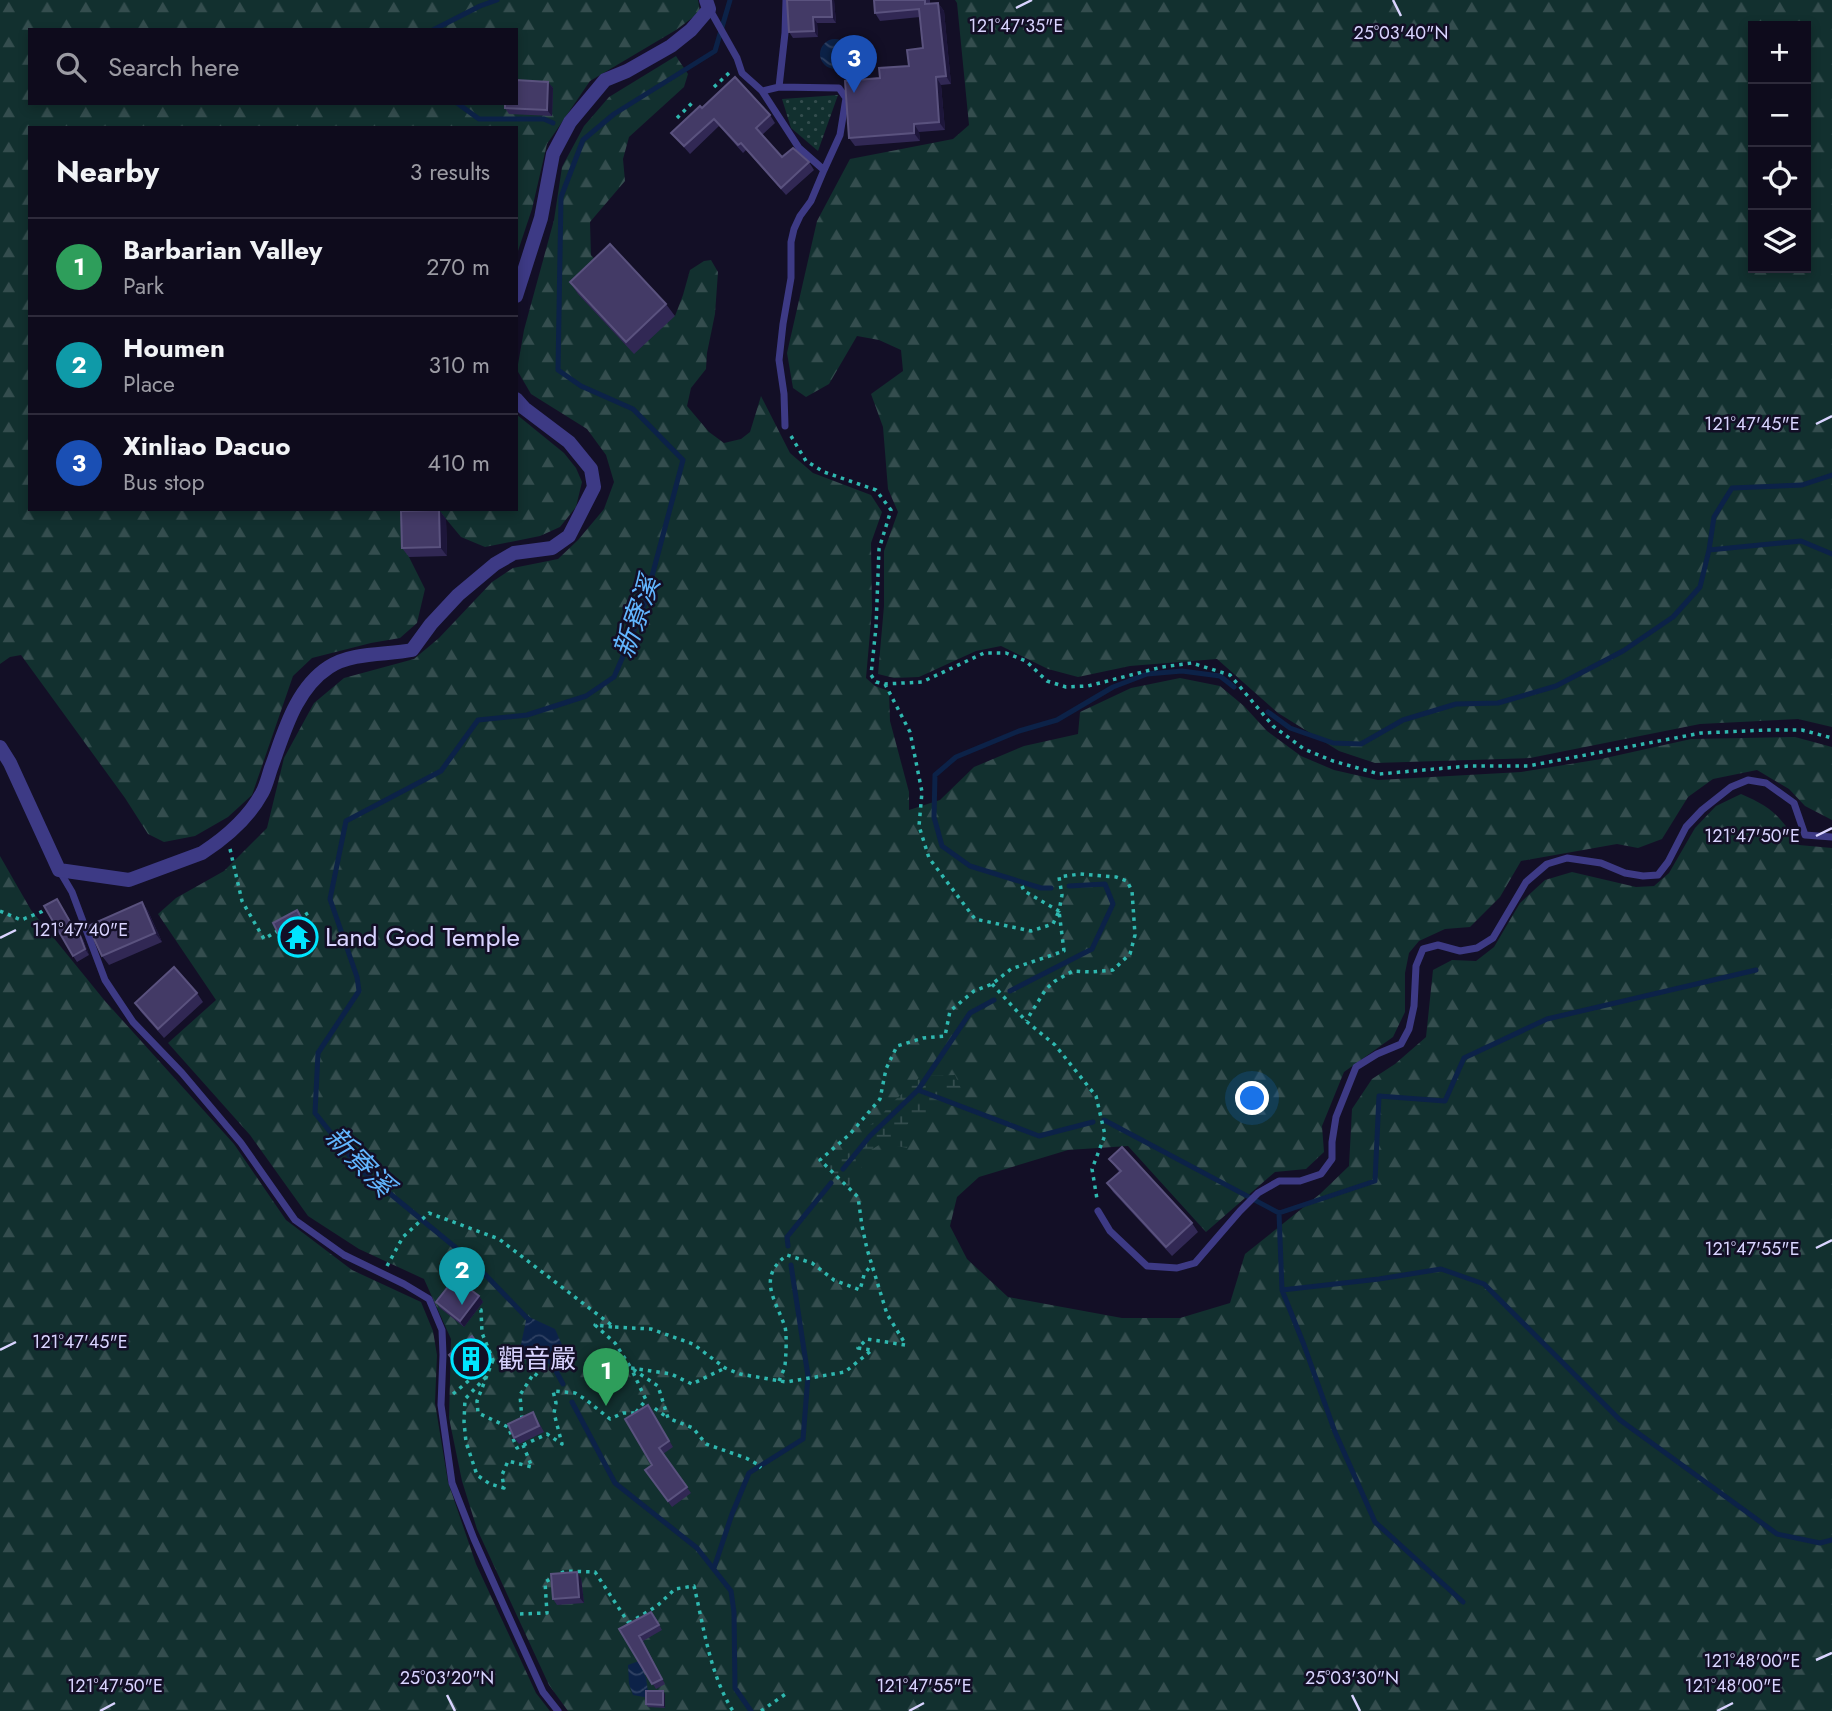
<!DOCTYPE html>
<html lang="en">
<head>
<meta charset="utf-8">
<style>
  body { margin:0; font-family:Jost,"Noto Sans TC",sans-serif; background:#1c1929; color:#f1f3f6 }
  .controls { position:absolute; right:21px; top:21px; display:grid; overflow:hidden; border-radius:0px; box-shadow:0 4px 10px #0003 }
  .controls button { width:63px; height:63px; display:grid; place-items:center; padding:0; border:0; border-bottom:2px solid #2e2b3b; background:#0e0b1c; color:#f1f3f6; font:35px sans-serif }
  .you { position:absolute; left:1253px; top:1099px; width:24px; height:24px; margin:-18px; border:5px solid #fff; border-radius:50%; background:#1a73e8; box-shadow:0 0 0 10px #1a73e833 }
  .badge { display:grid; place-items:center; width:46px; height:46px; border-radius:50%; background:#0b8043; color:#fff; font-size:23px; font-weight:700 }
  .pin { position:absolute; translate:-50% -58px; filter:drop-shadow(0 2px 4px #0008) }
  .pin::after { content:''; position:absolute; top:37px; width:24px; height:21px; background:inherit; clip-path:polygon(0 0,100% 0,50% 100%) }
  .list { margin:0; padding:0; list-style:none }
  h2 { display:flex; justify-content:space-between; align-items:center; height:91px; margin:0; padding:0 28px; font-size:30px }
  h2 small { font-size:23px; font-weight:400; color:#9b9ba3 }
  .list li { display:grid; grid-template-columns:46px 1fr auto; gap:21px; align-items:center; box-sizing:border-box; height:98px; padding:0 28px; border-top:2px solid #2e2b3b }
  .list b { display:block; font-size:26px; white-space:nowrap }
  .list p { margin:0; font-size:23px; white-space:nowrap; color:#9b9ba3 }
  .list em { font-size:23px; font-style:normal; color:#9b9ba3 }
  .icon { flex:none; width:38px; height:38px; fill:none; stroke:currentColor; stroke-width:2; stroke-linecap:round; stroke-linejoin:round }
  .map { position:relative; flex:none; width:1832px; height:1711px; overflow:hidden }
  .search { position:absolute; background:#0e0b1c; box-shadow:0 4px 10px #0003; left:28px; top:28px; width:490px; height:77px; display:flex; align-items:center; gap:18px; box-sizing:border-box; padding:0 24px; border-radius:0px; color:#9b9ba3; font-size:26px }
  .panel { position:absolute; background:#0e0b1c; box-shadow:0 4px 10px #0003; left:28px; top:126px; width:490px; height:385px; border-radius:0px }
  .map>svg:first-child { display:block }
  .grass { fill:url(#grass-dots) }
  .forest { fill:url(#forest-firs); fill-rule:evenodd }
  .wetland { fill:url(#wetland-marsh) }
  .water { fill:url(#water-waves) }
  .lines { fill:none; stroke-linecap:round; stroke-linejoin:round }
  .stream { stroke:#0c2248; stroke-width:5 }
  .path { stroke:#2fb8b0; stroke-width:3.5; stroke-dasharray:3.5 5; stroke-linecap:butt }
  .lane { stroke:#3d3a85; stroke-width:7 }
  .street { stroke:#3d3a85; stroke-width:14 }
  .wall { fill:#312854 }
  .shaded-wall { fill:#1d163a }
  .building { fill:#433a66; stroke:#5a527e; stroke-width:2 }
  .ticks { fill:none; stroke:#d9d4ff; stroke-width:2.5 }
  .labels { text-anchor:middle; stroke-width:5; stroke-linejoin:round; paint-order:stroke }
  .poi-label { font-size:26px; fill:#d9d4ff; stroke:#130f26; text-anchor:start }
  .water-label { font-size:28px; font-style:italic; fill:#62b6ff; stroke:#130f26 }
  .ticks-label { font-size:18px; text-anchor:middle; fill:#d9d4ff; stroke:#130f26; stroke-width:5; stroke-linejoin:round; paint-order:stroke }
</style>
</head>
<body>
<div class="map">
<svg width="1832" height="1711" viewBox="0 0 1832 1711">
  <defs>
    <pattern id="grass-dots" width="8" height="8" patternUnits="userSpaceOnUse" patternTransform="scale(1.75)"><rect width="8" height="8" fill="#12302f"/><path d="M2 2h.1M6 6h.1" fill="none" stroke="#344d4e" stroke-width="1.8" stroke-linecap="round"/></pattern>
    <pattern id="forest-firs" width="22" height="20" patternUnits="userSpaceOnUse" patternTransform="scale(1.75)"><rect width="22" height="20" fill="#12302f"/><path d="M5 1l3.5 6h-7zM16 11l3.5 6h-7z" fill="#344d4e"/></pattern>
    <pattern id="wetland-marsh" width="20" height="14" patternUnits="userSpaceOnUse" patternTransform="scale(1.75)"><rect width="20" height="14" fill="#12302f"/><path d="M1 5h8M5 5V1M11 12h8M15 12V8" fill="none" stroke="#344d4e"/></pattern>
    <pattern id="water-waves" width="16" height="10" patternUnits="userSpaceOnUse" patternTransform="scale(1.75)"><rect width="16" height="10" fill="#0c2248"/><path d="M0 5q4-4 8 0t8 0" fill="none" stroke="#2f4163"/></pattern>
  </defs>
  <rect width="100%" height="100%" fill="#130f26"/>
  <path class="grass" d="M838,95L818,151L791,128L782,99Z"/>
  <path class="forest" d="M0,0H698L700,12L676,30L590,81L547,144L532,209L516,257V128H30V509H516V414L564,453L576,468L582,482L576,507L560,527L540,536L485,547L461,537L446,519L409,557L425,589L417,623L400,638L371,643L312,658L293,676L252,795L228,817L195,836L164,842L148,834L125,798L21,655L10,657L0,664ZM30,30H516V103H30Z
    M955,0H1832V727L1798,719L1700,724L1530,758L1375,763L1339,751L1278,713L1217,659L1130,666L1078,677L1048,669L1001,646L976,651L919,677L894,678L878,674L884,606V551L898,512L888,489L883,427L871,394L903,371L901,350L879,340L857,336L829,384L806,397L793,388L787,353L817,221L850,159L953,139L969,125L957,3ZM1806,26V268H1753V26Z
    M676,56L688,74L684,87L629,137L623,159L625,181L590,222L591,255L604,269L675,316L683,295L690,270L704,261L711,260L718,272L715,314L707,353L706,369L691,388L687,406L709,432L724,443L741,439L750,432L761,396L790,453L813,473L871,495L882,512L871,543L872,610L866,678L875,686L889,691L890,721L909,792V810L940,800L974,767L1024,746L1078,734L1080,712L1131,688L1180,678L1220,686L1244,706L1267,731L1301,756L1334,770L1378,780L1521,772L1601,759L1691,739L1795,737L1832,747V820L1805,806L1789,789L1757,770L1713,779L1688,797L1662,839L1638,848L1617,844L1521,861L1500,897L1470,927L1445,929L1419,941L1409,953L1405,973V1012L1393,1037L1344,1072L1322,1126L1324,1152L1306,1169L1275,1172L1206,1232L1128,1146L1068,1150L979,1177L957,1197L950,1226L967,1259L1008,1297L1122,1318H1180L1230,1303L1245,1254L1320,1194L1349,1166L1352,1109L1372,1079L1395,1064L1426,1037L1433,970L1452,960L1476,961L1494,947L1520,903L1545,880L1572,872L1636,887L1654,886L1669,873L1695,828L1716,806L1741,794C1772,807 1781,817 1799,845L1832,848V1711H568L549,1685L477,1529L462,1481L449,1418L451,1339L424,1279L359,1249L308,1216L250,1135L168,1043L216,1000L158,914L176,898L224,871L267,828L284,758L314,703L344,678L414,659L439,638L492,582L513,568L558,559L578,540L604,509L614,482L606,455L587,429L531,394L517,370L524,330L554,220L562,167L584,126L609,97Z
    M0,856L31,910L105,1001L234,1144L286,1220L352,1270L421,1302L433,1331L437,1355L435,1403L448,1482L476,1564L536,1693L550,1711H0Z"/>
  <path class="wetland" d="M955,1075L964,1095L957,1104L912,1119L902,1131L910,1137L907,1148L882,1143L868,1152L863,1165L848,1187L827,1167C842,1157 865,1146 866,1127C884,1118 879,1116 891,1104C900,1094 912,1088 920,1076Z"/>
  <path class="water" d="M820 54a15 15 0 1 1 30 0a15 15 0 1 1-30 0Z
    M527,1316L555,1329L570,1363L534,1364L520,1349Z
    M639,1661L646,1678L649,1698L633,1695L629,1684L628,1665Z"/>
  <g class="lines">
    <path class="stream" d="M433,30L480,6L497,0
      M457,103L479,119H544L553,123
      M1709,550L1801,541L1832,554
      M1268,712L1290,728L1333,743L1361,744L1403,720L1456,704L1498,703L1556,686L1623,651L1673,617L1700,587L1709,550L1714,517L1732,488L1802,485L1832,475
      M1051,888H1041L970,866L942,846L934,817L935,775L956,757L1019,731L1057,720L1113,687L1147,674L1182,671L1220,676L1234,687
      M1010,991L1092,949L1113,904L1105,884L1069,886
      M918,1090L970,1013L994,1000
      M1104,1120L1279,1213L1282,1290L1304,1345L1335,1432L1375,1522L1463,1602
      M843,1169L870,1136L918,1090L1039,1136L1093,1122
      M1279,1213L1375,1181L1379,1096L1445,1101L1464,1058L1547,1019L1756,970
      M788,1246L787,1237L831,1183
      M1282,1290L1379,1279L1441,1269L1484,1284L1620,1420L1777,1534L1820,1543L1832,1540
      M529,1320L472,1261L360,1169L315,1113L318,1053L359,991L357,977L330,899L346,821L441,771L478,720L527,715L586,696L614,677L643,610L683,460L633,409L581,386L558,370L561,197L583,140L614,114L715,51L730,0
      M550,1360L563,1384
      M572,1402L615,1483L697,1548L731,1591L734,1612L735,1688L751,1711
      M714,1568L732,1514L749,1473L803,1439L808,1376L791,1265"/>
    <path class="path" d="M714,87L730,72
      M677,118L693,102
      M791,436L806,461L824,472L876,490L891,510L879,549L876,627L871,675L876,682L885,684L922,682L984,653H1006L1026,661L1047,681L1066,687L1088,686L1162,667L1192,663L1230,675L1273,726L1304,749L1333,761L1379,774L1469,766H1528L1701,733L1767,730H1802L1832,738
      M885,684L910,732L922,792L919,826L929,858L975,919L1031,931L1053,924L1059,911L1064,951L1011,969L992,984L974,991L950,1011L945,1036L923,1038L897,1046L886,1069L880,1099L850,1134L820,1160L858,1197L862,1226L867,1249L887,1314L906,1345
      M230,849L242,901L264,939L279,930
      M1022,886L1024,891L1059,911L1062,895L1059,877L1080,874L1116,877L1127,881L1132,891L1135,935L1130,954L1113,970L1091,972L1073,971L1055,981L1046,989L1026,1021
      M0,911L21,920L41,912L49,906
      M298,919L308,913
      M992,984L1026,1021L1055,1045L1096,1096L1105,1135L1092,1169L1097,1199
      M387,1266L403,1237L429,1213L499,1239L614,1327L651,1329L693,1344L725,1368L740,1374L786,1382L845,1372L872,1350L858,1348L867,1339L905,1345
      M612,1327L595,1325L615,1343L631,1368L658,1386L668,1418L693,1428L706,1444L746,1458L757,1464L761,1468
      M493,1360L477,1401L478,1413L508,1427L517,1448L547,1434L562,1444L554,1413L556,1403L553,1391L575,1393L585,1399L610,1419L623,1413H637
      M486,1377L465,1399L464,1422L466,1442L477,1475L490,1484L504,1488L502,1475L508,1461L532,1467L523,1445
      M779,1381C781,1376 784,1370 785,1365C786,1357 787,1334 785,1327C776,1300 756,1278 787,1255L812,1263L834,1280L860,1290L864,1275L871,1265
      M453,1394L493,1360L482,1333L481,1310L475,1308
      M647,1409L653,1407L668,1418
      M636,1412L646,1400L631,1368L671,1374L692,1384L725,1368
      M522,1419L520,1395L534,1373L539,1377
      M520,1614L547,1613L545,1582L565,1571L595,1572L630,1625
      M629,1623L657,1606L675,1589L694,1586C704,1628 710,1675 733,1711
      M761,1711L787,1693"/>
    <path class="lane" d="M710,10L737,58L742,73L762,91L799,148L824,170L811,201L800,216L794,229L791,242V278L783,324L779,360L784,394L785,426
      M779,87L785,33L786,0
      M762,91L779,87L839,88L846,98L840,135L824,170
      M59,870L72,892L105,980L133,1022L182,1073L241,1143L295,1220L344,1255L404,1284L429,1299L442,1330L443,1355L441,1405L452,1483L474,1539L508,1615L543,1692L558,1711
      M1098,1211L1110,1231L1147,1266L1177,1268L1195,1263L1240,1211L1258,1193L1279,1181H1300L1321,1174L1332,1159V1142L1336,1117L1356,1067L1377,1054L1401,1044L1409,1029L1414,1006L1416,966L1423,949L1438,945L1460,951L1477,948L1493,938L1526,882L1547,864L1567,858L1601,863L1625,873L1643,876L1658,875L1668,862L1686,827L1702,810L1731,787L1748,780L1766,783L1794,803L1805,835L1832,837"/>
    <path class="street" d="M516,296L541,218L553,154L570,122L605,80L627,71L671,46L691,30L709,9L706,0
      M0,747L10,763L59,870L129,880L202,853C225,838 248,819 262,793C266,786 268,777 271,768C284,733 295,689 329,667C352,652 386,655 412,650L431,624L458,595L495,564L514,553L552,548L569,536L594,487L591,469L569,442L524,408L516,399"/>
  </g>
  <path class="wall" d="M787,0H834L836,23H817L818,37L793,38L789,32Z
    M874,0H930V3H938L944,11L951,84L941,85L945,130L919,132L920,141L855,146L849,138L880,78L909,66L923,48L920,17L880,21L875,13Z
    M548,82L553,88L552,116L509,114L505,108Z
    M702,108L770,115L775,123L762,135L782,157L809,162L814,170L786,195L746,150L743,153L719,126L690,154L671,133Z
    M570,282L666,304L675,316L634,354L578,294Z
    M439,510L446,519L447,556L409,557L402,548Z
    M142,902L148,911L162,942L109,965L102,956Z
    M61,905L78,934L83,939L89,955L77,962L73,956Z
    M297,910L305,921L315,939L291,952L282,941Z
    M197,993L203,1002L164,1038L141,1012L135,1003Z
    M1109,1159L1192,1223L1198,1232L1172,1256L1113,1192L1107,1183L1119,1172Z
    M479,1296L483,1302L464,1327L440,1308L436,1302Z
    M484,1352L488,1358L465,1376L449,1355Z
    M652,1411L673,1447L663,1454L691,1493L672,1507L645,1470L652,1465Z
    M533,1412L544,1432L519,1444L514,1438Z
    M581,1578L584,1603L557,1605L553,1599Z
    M655,1617L662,1630L643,1641L665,1684L656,1689L619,1629Z
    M665,1694V1708L648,1707L646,1704Z"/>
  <path class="shaded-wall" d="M831,0H834L836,23L832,17Z
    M938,3L944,11L951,84L946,76Z
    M813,17L817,23L818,37L814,31Z
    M936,77L941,85L945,130L939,122Z
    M548,82L553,88L552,116L547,110Z
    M914,124L919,132L920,141L914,133Z
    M439,510L446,519L447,556L440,547Z
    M142,902L148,911L162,942L155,933Z
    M297,910L305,921L315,939L307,928Z
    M79,933L83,939L89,955L85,949Z
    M479,1296L483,1302L464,1327L460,1321Z
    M577,1572L581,1578L584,1603L579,1597Z
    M663,1691L665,1694V1708L663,1705Z"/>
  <path class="building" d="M787,0H831L832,17H813L814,31L789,32Z
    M874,0H925V4L938,3L946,76L936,77L939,122L914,124V133L849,138L845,81L880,78L879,68L909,66L907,50L923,48L919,9L875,13Z
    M735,77L770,115L756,128L782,157L793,148L809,162L781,188L741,143L738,145L714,119L684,146L671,133L700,106L702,108Z
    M516,80L548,82L547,110L505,108V103H516Z
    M610,244L666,304L626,342L570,282Z
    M439,510L440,547L402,548L401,511Z
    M57,899L77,934L79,933L85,949L73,956L44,906Z
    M142,902L155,933L102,956L88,926Z
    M297,910L307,928L282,941L273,923Z
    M174,967L197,993L158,1029L135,1003Z
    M1122,1147L1192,1223L1166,1247L1107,1183L1121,1171L1109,1159Z
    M455,1278L479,1296L460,1321L436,1302Z
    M472,1336L484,1352L461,1370L449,1355Z
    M648,1405L669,1441L659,1448L687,1487L668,1501L645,1470L652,1465L625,1419Z
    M533,1412L539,1426L514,1438L508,1424Z
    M577,1572L579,1597L553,1599L551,1574Z
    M651,1612L659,1625L639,1636L662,1679L652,1684L619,1629Z
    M646,1691H663V1705L646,1704Z"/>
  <path class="ticks" d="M1393,0L1401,16M1016,8L1032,0M1816,424L1832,416M1816,836L1832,828M0,938L16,930M1816,1248L1832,1240M0,1350L16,1342M1816,1660L1832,1653M447,1695L455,1711M1352,1695L1360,1711M100,1711L115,1703M909,1711L924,1703M1717,1711L1733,1703"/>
  <defs>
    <g id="temple-ring" transform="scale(2.0125)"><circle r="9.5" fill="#130f26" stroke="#00e5ff" stroke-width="1.5"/><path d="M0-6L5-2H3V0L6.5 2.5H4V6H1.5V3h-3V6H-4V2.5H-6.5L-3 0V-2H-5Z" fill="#00e5ff"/></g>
    <g id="building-ring" transform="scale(2.0125)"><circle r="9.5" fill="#130f26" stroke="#00e5ff" stroke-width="1.5"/><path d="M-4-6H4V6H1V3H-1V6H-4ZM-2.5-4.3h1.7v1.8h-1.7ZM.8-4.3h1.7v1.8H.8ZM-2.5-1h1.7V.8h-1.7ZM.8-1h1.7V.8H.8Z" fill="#00e5ff"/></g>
  </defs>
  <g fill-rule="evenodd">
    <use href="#temple-ring" x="298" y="937"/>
    <use href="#building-ring" x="471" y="1359"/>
  </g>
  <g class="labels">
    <g class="poi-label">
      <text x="325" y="946">Land God Temple</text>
      <text x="498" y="1368">觀音嚴</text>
    </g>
    <g class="water-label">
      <text transform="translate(636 617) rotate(-70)" y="10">新寮溪</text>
      <text transform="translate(360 1161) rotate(46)" y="10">新寮溪</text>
    </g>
  </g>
  <g class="ticks-label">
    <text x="1016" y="32">121°47'35"E</text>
    <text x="1401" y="39">25°03'40"N</text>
    <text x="1752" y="430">121°47'45"E</text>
    <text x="1752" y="842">121°47'50"E</text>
    <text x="80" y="936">121°47'40"E</text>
    <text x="1752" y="1255">121°47'55"E</text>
    <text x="80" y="1348">121°47'45"E</text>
    <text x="1752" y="1667">121°48'00"E</text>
    <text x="447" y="1684">25°03'20"N</text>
    <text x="1352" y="1684">25°03'30"N</text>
    <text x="115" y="1692">121°47'50"E</text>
    <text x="924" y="1692">121°47'55"E</text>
    <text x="1733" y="1692">121°48'00"E</text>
  </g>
</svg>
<div class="controls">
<button>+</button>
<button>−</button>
<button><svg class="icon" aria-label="locate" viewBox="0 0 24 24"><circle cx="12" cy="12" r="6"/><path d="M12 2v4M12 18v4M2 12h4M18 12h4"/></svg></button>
<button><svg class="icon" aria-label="layers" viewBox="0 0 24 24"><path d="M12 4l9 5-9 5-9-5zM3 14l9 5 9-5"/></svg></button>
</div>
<div class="you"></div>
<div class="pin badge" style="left:606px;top:1406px;background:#2e9e5b">1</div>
<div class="pin badge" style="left:462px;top:1305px;background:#0f9aa8">2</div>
<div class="pin badge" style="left:854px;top:93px;background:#1a4fb4">3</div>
<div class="search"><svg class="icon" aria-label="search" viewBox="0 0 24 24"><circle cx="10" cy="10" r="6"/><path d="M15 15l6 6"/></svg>Search here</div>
<section class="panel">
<h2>Nearby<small>3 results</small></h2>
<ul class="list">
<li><span class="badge" style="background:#2e9e5b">1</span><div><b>Barbarian Valley</b><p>Park</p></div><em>270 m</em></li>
<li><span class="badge" style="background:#0f9aa8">2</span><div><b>Houmen</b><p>Place</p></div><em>310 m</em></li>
<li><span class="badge" style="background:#1a4fb4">3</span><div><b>Xinliao Dacuo</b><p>Bus stop</p></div><em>410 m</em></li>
</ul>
</section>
</div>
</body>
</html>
